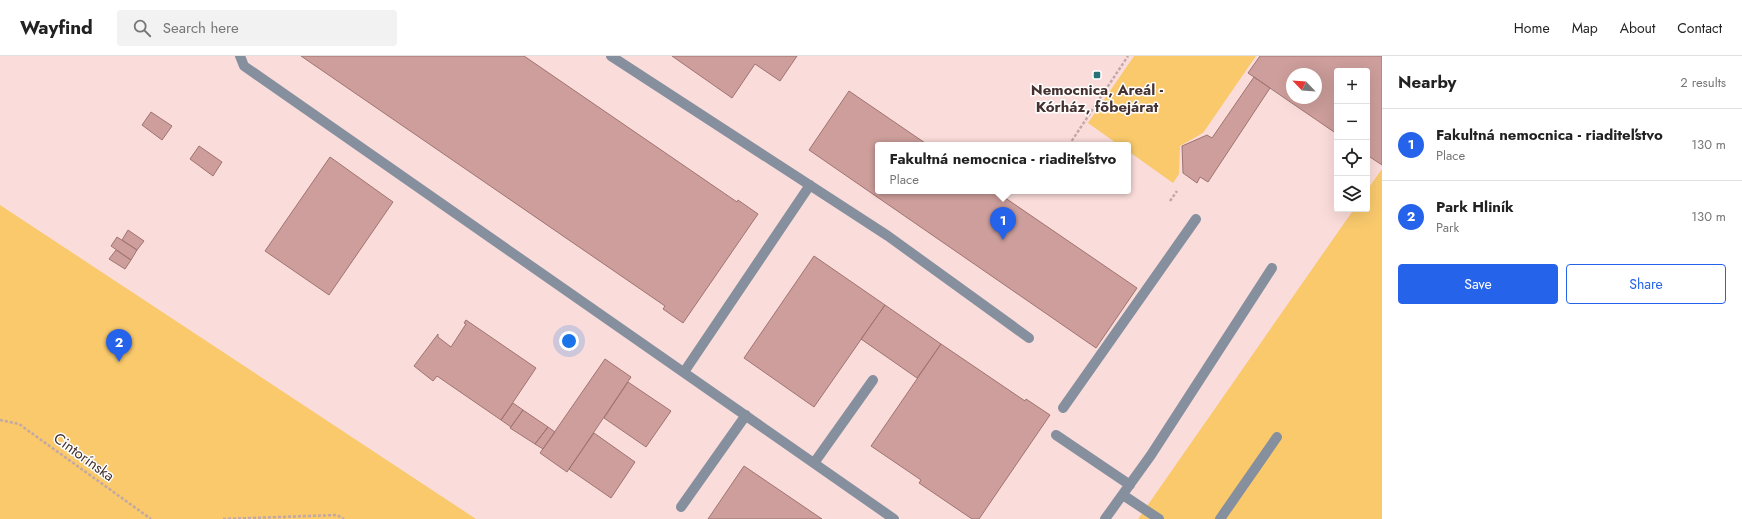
<!DOCTYPE html>
<html lang="en">
<head>
<meta charset="utf-8">
<style>
  body { margin:0; font-family:Jost,sans-serif; background:#f2f2f2; color:#222 }
  .controls { position:absolute; right:12px; top:12px; display:grid; overflow:hidden; border-radius:4px; box-shadow:0 4px 16px #0002 }
  .controls button { width:36px; height:36px; display:grid; place-items:center; padding:0; border:0; border-bottom:1px solid #e0e0e0; background:#fff; color:#222; font:20px sans-serif }
  .compass { position:absolute; left:1286px; top:12px; width:36px; height:36px; border-radius:50%; background:#fff; box-shadow:0 4px 16px #0002; rotate:295deg }
  .you { position:absolute; left:569px; top:285px; width:14px; height:14px; margin:-10px; border:3px solid #fff; border-radius:50%; background:#1a73e8; box-shadow:0 0 0 6px #1a73e833 }
  .badge { display:grid; place-items:center; width:26px; height:26px; border-radius:50%; background:#2563eb; color:#fff; font-size:13px; font-weight:700 }
  .pin { position:absolute; translate:-50% -33px; filter:drop-shadow(0 1px 2px #0008) }
  .pin::after { content:''; position:absolute; top:21px; width:14px; height:12px; background:inherit; clip-path:polygon(0 0,100% 0,50% 100%) }
  .popup { position:absolute; left:875px; top:86px; width:256px; height:52px; box-sizing:border-box; display:grid; place-content:center; border-radius:4px; background:#fff; filter:drop-shadow(0 1px 3px #0005); font-size:13px; white-space:nowrap; color:#767676 }
  .popup b { font-size:15px; color:#222 }
  .popup::after { content:''; position:absolute; left:50%; top:100%; margin-left:-8px; border:8px solid transparent; border-top-color:#fff }
  .list { margin:0; padding:0; list-style:none }
  h2 { display:flex; justify-content:space-between; align-items:center; height:52px; margin:0; padding:0 16px; font-size:17px }
  h2 small { font-size:13px; font-weight:400; color:#767676 }
  .list li { display:grid; grid-template-columns:26px 1fr auto; gap:12px; align-items:center; box-sizing:border-box; height:72px; padding:0 16px; border-top:1px solid #e0e0e0 }
  .list b { display:block; font-size:15px; white-space:nowrap }
  .list p { margin:0; font-size:13px; white-space:nowrap; color:#767676 }
  .list em { font-size:13px; font-style:normal; color:#767676 }
  .actions { display:flex; gap:8px; padding:12px 16px }
  .actions a { flex:1; padding:9px 0; border:1px solid #2563eb; border-radius:4px; text-align:center; font-size:14px; color:#2563eb }
  .actions .main { background:#2563eb; color:#fff }
  .icon { flex:none; width:22px; height:22px; fill:none; stroke:currentColor; stroke-width:2; stroke-linecap:round; stroke-linejoin:round }
  .map { position:relative; flex:none; width:1382px; height:463px; overflow:hidden }
  header { display:flex; align-items:center; gap:24px; box-sizing:border-box; height:56px; padding:0 20px; background:#fff; border-bottom:1px solid #e0e0e0 }
  header strong { font-size:19px }
  nav { display:flex; gap:22px; margin-inline-start:auto; font-size:14px }
  .search { width:280px; height:36px; background:#f2f2f2; display:flex; align-items:center; gap:10px; box-sizing:border-box; padding:0 14px; border-radius:4px; color:#767676; font-size:15px }
  main { display:flex }
  aside { flex:1; background:#fff }
  .map>svg:first-child { display:block }
  .green { fill:#f9c96c }
  .building { fill:#cd9e9b; stroke:#9f7471; fill-rule:evenodd }
  .lines { fill:none; stroke-linecap:round; stroke-linejoin:round }
  .path { stroke:#c2a8a6; stroke-width:2.5; stroke-dasharray:3 2; stroke-linecap:butt }
  .minor { stroke:#868f9e; stroke-width:10 }
  .poi-dot { fill:#277177; stroke:#fff; stroke-width:1.5 }
  .labels { text-anchor:middle; stroke-width:3; stroke-linejoin:round; paint-order:stroke }
  .poi-label { font-size:15px; font-weight:bold; fill:#443130; stroke:#fff }
  .street-label { font-size:15px; fill:#443130; stroke:#fff }
</style>
</head>
<body>
<header>
<strong>Wayfind</strong>
<div class="search"><svg class="icon" aria-label="search" viewBox="0 0 24 24"><circle cx="10" cy="10" r="6"/><path d="M15 15l6 6"/></svg>Search here</div>
<nav><a>Home</a><a>Map</a><a>About</a><a>Contact</a></nav>
</header>
<main>
<div class="map">
<svg width="1382" height="463" viewBox="0 0 1382 463">
  <rect width="100%" height="100%" fill="#fadcda"/>
  <path class="green" d="M1134,0H1256L1203,77L1180,90L1179,118L1173,127L1128,95V89H1119L1088,67Z
    M1382,113V463H1138L1354,153H1367V134Z
    M0,149L476,463H0Z"/>
  <path class="building" d="M301,0H524L737,146L738,144L758,158L683,267L663,253L665,250Z
    M672,0H797L780,25L755,8L732,42Z
    M1260,0H1382V109L1367,99V15H1337V78L1248,17ZM1292,18H1316V42H1292Z
    M1254,21L1270,32L1208,126L1200,121L1197,127L1183,117L1182,90L1207,79L1212,82Z
    M849,35L928,89H878V135H995L1137,232L1096,292L809,94Z
    M151,56L172,70L162,84L142,69Z
    M199,90L222,106L213,120L190,103Z
    M330,101L393,146L329,239L265,195Z
    M128,174L144,185L137,194L122,184Z
    M117,181L137,194L131,204L111,190Z
    M116,194L131,204L125,213L109,203Z
    M814,200L885,249L814,351L744,302Z
    M885,249L941,288L917,322L861,283Z
    M466,264L536,312L501,364L437,320L433,325L414,310L438,278V281L451,291L466,268L464,267Z
    M941,288L1025,345L1026,343L1050,359L979,463H972L919,427L921,424L871,390Z
    M605,303L631,321L567,416L540,397Z
    M628,326L671,355L646,391L604,362Z
    M513,347L523,354L511,371L501,364Z
    M523,354L548,371L535,388L510,372Z
    M548,371L555,376L543,393L535,388Z
    M594,377L635,406L611,442L569,413Z
    M744,410L822,463H708Z"/>
  <g class="lines">
    <path class="path" d="M1069,89L1128,0
      M1170,145L1177,135
      M0,364L19,368L151,463
      M223,463L337,459L344,463"/>
    <path class="minor" d="M240,0L244,10L894,463
      M611,0L888,180L1029,282
      M684,316L810,129
      M1063,352L1196,163
      M1056,379L1130,429
      M814,407L873,324
      M1123,439L1159,463
      M681,451L746,359
      M1105,463L1151,399L1272,212
      M1220,463L1277,381"/>
  </g>
  <rect class="poi-dot" x="1093" y="15" width="8" height="8" rx="2"/>
  <g class="labels">
    <g class="poi-label">
      <text x="1097" y="39">Nemocnica, Areál -<tspan x="1097" dy="17">Kórház, fõbejárat</tspan></text>
    </g>
    <g class="street-label">
      <text transform="translate(84 401) rotate(36)" y="5">Cintorínska</text>
    </g>
  </g>
</svg>
<div class="controls">
<button>+</button>
<button>−</button>
<button><svg class="icon" aria-label="locate" viewBox="0 0 24 24"><circle cx="12" cy="12" r="6"/><path d="M12 2v4M12 18v4M2 12h4M18 12h4"/></svg></button>
<button><svg class="icon" aria-label="layers" viewBox="0 0 24 24"><path d="M12 4l9 5-9 5-9-5zM3 14l9 5 9-5"/></svg></button>
</div>
<svg class="compass" viewBox="-18 -18 36 36"><path d="M0-13l5 13h-10z" fill="#e53935"/><path d="M0 13l5-13h-10z" fill="#767676"/></svg>
<div class="you"></div>
<div class="pin badge" style="left:1003px;top:184px">1</div>
<div class="popup"><b>Fakultná nemocnica - riaditeľstvo</b>Place</div>
<div class="pin badge" style="left:119px;top:306px">2</div>
</div>
<aside>
<h2>Nearby<small>2 results</small></h2>
<ul class="list">
<li><span class="badge">1</span><div><b>Fakultná nemocnica - riaditeľstvo</b><p>Place</p></div><em>130 m</em></li>
<li><span class="badge">2</span><div><b>Park Hliník</b><p>Park</p></div><em>130 m</em></li>
</ul>
<div class="actions"><a class="main">Save</a><a>Share</a></div>
</aside>
</main>
</body>
</html>
